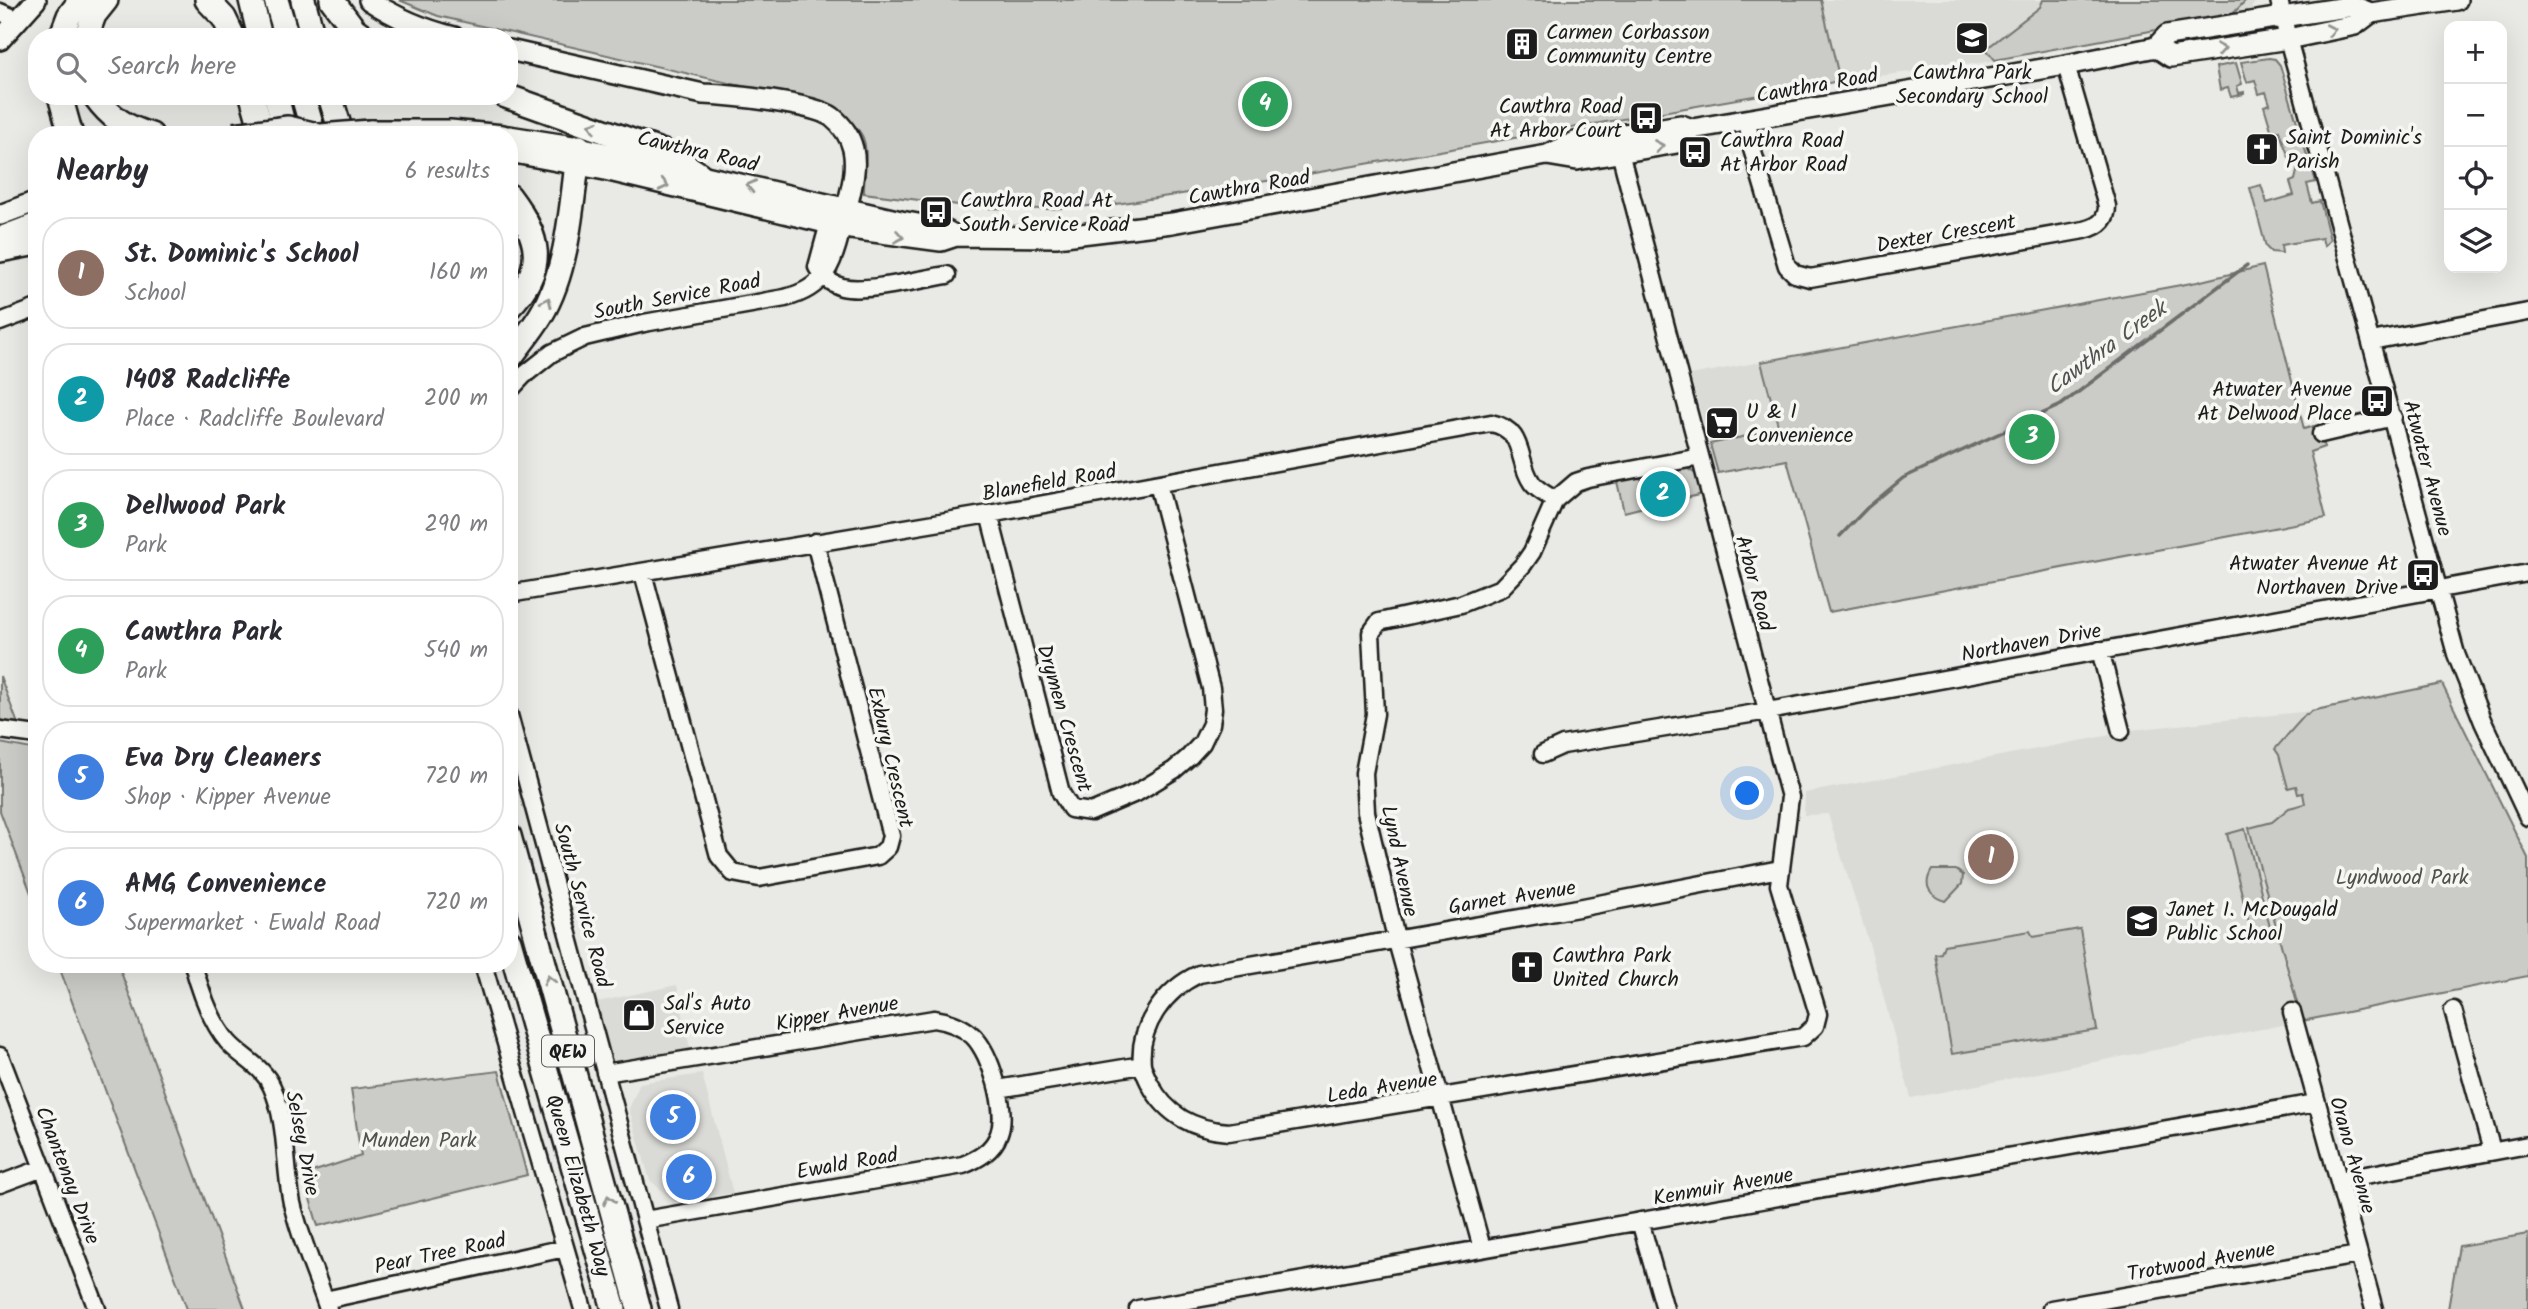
<!DOCTYPE html>
<html lang="en">
<head>
<meta charset="utf-8">
<style>
  body { margin:0; font-family:Kalam,sans-serif; background:#f7f7f7; color:#2b2b33 }
  .controls { position:absolute; right:21px; top:21px; display:grid; overflow:hidden; border-radius:14px; box-shadow:0 7px 28px #0002 }
  .controls button { width:63px; height:63px; display:grid; place-items:center; padding:0; border:0; border-bottom:2px solid #e1e1e2; background:#fff; color:#2b2b33; font:35px sans-serif }
  .you { position:absolute; left:1748px; top:794px; width:24px; height:24px; margin:-18px; border:5px solid #fff; border-radius:50%; background:#1a73e8; box-shadow:0 0 0 10px #1a73e833 }
  .badge { display:grid; place-items:center; width:46px; height:46px; border-radius:50%; background:#1c1c1c; color:#fff; font-size:23px; font-weight:700 }
  .pin { position:absolute; translate:-50% -50%; border:4px solid #fff; box-shadow:0 2px 7px #0006 }
  .list { margin:0; padding:0; list-style:none }
  h2 { display:flex; justify-content:space-between; align-items:center; height:91px; margin:0; padding:0 28px; font-size:30px }
  h2 small { font-size:23px; font-weight:400; color:#7c7c81 }
  .list li { display:grid; grid-template-columns:46px 1fr auto; gap:21px; align-items:center; box-sizing:border-box; height:112px; margin:0 14px 14px; padding:0 14px; border:2px solid #e1e1e2; border-radius:28px }
  .list b { display:block; font-size:26px; white-space:nowrap }
  .list p { margin:0; font-size:23px; white-space:nowrap; color:#7c7c81 }
  .list em { font-size:23px; font-style:normal; color:#7c7c81 }
  .icon { flex:none; width:38px; height:38px; fill:none; stroke:currentColor; stroke-width:2; stroke-linecap:round; stroke-linejoin:round }
  .map { position:relative; flex:none; width:2528px; height:1309px; overflow:hidden }
  .search { position:absolute; background:#fff; box-shadow:0 7px 28px #0002; left:28px; top:28px; width:490px; height:77px; display:flex; align-items:center; gap:18px; box-sizing:border-box; padding:0 24px; border-radius:28px; color:#7c7c81; font-size:26px }
  .panel { position:absolute; background:#fff; box-shadow:0 7px 28px #0002; left:28px; top:126px; width:490px; height:847px; border-radius:28px }
  .map>svg:first-child { display:block }
  .built { fill:#dadad6 }
  .green { fill:#cbcbc7; stroke:#747472; stroke-width:2 }
  .lines { fill:none; stroke-linecap:round; stroke-linejoin:round }
  .stream { stroke:#6d6d6c; stroke-width:3.5 }
  .minor-casing { stroke:#1c1c1c; stroke-width:21 }
  .major-casing { stroke:#1c1c1c; stroke-width:24 }
  .highway-casing { stroke:#1c1c1c; stroke-width:28 }
  .minor { stroke:#f6f6f2; stroke-width:16 }
  .major { stroke:#f6f6f2; stroke-width:19 }
  .highway { stroke:#f6f6f2; stroke-width:23 }
  .major-bridge-casing { stroke:#1c1c1c; stroke-width:24; stroke-linecap:butt }
  .highway-bridge-casing { stroke:#1c1c1c; stroke-width:28; stroke-linecap:butt }
  .major-bridge { stroke:#f6f6f2; stroke-width:19 }
  .highway-bridge { stroke:#f6f6f2; stroke-width:23 }
  .oneway { stroke:#949492 }
  .labels { text-anchor:middle; stroke-width:7; stroke-linejoin:round; paint-order:stroke }
  .shield { fill:#f6f6f2; stroke:#5d5d5c; stroke-width:2 }
  .shield-label { font-size:19px; font-weight:bold; fill:#1c1c1c }
  .poi-label { font-size:21px; fill:#1c1c1c; stroke:#f6f6f2; text-anchor:start }
  .street-label { font-size:21px; fill:#1c1c1c; stroke:#f6f6f2 }
  .park-label { font-size:21px; fill:#51514f; stroke:#f6f6f2 }
  .water-label { font-size:23px; font-style:italic; fill:#525251; stroke:#f6f6f2 }
</style>
</head>
<body>
<div class="map">
<svg width="2528" height="1309" viewBox="0 0 2528 1309">
  <rect width="100%" height="100%" fill="#e9e9e5"/>
  <filter id="ink" filterUnits="userSpaceOnUse"><feTurbulence type="fractalNoise" baseFrequency=".0143" numOctaves="2"/><feDisplacementMap in="SourceGraphic" scale="14" xChannelSelector="R" yChannelSelector="G"/><feConvolveMatrix kernelMatrix="1 2 1 2 8 2 1 2 1" color-interpolation-filters="sRGB"/></filter>
  <g filter="url(#ink)">
    <path class="built" d="M1821,0H2257L2247,13L1986,62L1840,81Z
      M1761,362L1779,429L1710,444L1690,375Z
      M2311,711L2275,749L2279,755L2287,788L2296,786L2303,792L2305,804L2289,808L2272,822L2249,828L2302,1021L1911,1098L1869,943L1828,814L1804,815L1805,793L2111,735L2122,731Z
      M677,985L691,1054L607,1071L593,1003Z
      M702,1074L733,1193L674,1201L650,1180L629,1109L640,1083Z"/>
    <path class="green" d="M399,0H1821L1840,81L1280,179L1116,204L1048,209L982,208L864,193C864,146 877,139 833,107L438,16Z
      M2043,0H2246L2231,16L1995,60L1986,49L2040,7Z
      M2269,58L2275,59L2280,65L2308,159L2301,162L2290,160L2279,131L2272,133L2264,106L2270,104L2266,92L2259,94L2255,80L2247,82L2241,62Z
      M2236,63L2242,84L2237,86L2239,93L2244,92V94L2231,97L2228,88L2220,90L2216,67Z
      M2304,164L2311,165L2316,182L2307,184L2312,203L2320,201L2330,240L2324,246L2322,238L2281,245L2282,253L2271,252L2266,247L2250,188L2261,185L2267,203L2294,195L2290,182L2295,180L2298,167Z
      M2263,266L2304,429L2318,425L2324,447L2310,452L2326,518L1829,612L1787,460L1718,473L1710,444L1779,429L1761,362L2197,282Z
      M1685,466L1698,476L1703,494L1682,499L1678,483L1658,487L1654,471Z
      M1639,473L1648,506L1624,512L1616,477Z
      M0,676L18,724L0,720Z
      M2442,684L2528,858V976L2302,1021L2249,828L2272,822L2289,808L2305,804L2303,793L2298,794L2296,786L2288,788L2279,755L2275,749L2306,714L2307,715L2311,711Z
      M0,743L37,750V909L0,811Z
      M2245,829L2270,927L2251,931L2227,834Z
      M1932,870H1956L1963,875L1962,884L1946,901C1930,896 1922,886 1932,870Z
      M2080,929L2097,1030L1952,1054L1935,954L1941,953L1944,945L2030,931L2033,937Z
      M58,964H118L245,1309H187Z
      M499,1071L527,1175L318,1226L303,1175L361,1156L351,1089Z
      M2528,1234V1309H2448L2459,1246Z"/>
    <g class="lines">
      <path class="stream" d="M1840,536L1867,508L1903,478L2061,405L2247,265"/>
      <g class="minor-casing">
        <path id="minor" d="M2279,0L2288,39L2456,654L2483,722L2528,817
          M0,12L19,20
          M1747,120L1752,149L1787,266L1795,274L1810,278L2084,230C2097,227 2107,221 2107,206L2066,65
          M1617,141L1786,782L1790,797L1779,885L1818,1014L1815,1026L1803,1037L1229,1132C1195,1130 1166,1115 1150,1084C1147,1078 1143,1070 1142,1064C1138,1025 1166,989 1199,974L1578,908L1780,869
          M829,223L817,267C823,277 831,284 842,287C866,293 921,279 947,275
          M0,322L37,308
          M2371,341L2528,312
          M509,391L523,376L552,353L585,337L644,323L785,298C825,288 834,264 842,227
          M2321,434L2393,417
          M989,514L1061,793L1071,809L1091,812L1138,792L1174,770L1189,757L1202,743L1211,724L1213,709L1211,688L1158,484
          M643,573L719,856L733,873L759,878L878,856L888,847L891,836L815,542
          M509,594L989,514L1491,423C1526,430 1516,460 1532,483C1537,490 1547,495 1555,500
          M2100,650L2121,731
          M509,715L669,1309
          M0,730L37,735
          M1543,754L1563,745L1768,711L2528,573
          M193,964C200,990 210,1021 228,1042C242,1058 263,1066 272,1087C288,1123 284,1165 292,1203C300,1238 316,1274 328,1309
          M483,964L583,1309
          M2453,1010L2492,1151
          M2292,1012L2374,1309
          M0,1056L97,1309
          M605,1073L934,1019C949,1021 962,1026 973,1036C991,1054 1008,1110 999,1134C993,1151 978,1159 963,1165L645,1220
          M998,1089L1142,1065
          M2339,1180L2528,1145
          M0,1184L43,1168
          M1640,1221L1665,1309
          M1482,1248L1396,938L1366,812L1364,773L1375,714L1371,633L1379,622L1461,604L1501,588L1523,565L1532,552L1555,500L1576,482L1588,478L1700,457
          M325,1300L565,1248
          M1138,1309L2316,1103
          M2051,1309L2358,1255"/>
      </g>
      <g class="major-casing">
        <path id="major" d="M369,0C396,18 422,29 454,37
          M0,40L36,0
          M2156,47L2171,57L2288,39L2355,25L2371,13
          M509,50L703,94C730,95 812,103 832,117C842,125 850,137 853,149C858,172 849,196 844,219
          M370,130H450L503,135
          M509,136L579,147L901,221L941,228L956,236
          M509,152L605,170L851,229L941,241L956,236L1056,237L1172,223L1547,155L1575,142L1681,125L1692,129L2066,65L2156,47L2167,35L2353,6L2371,13L2457,0
          M1547,155L1577,160L1683,142L1692,129
          M0,215L37,201
          M0,237L37,223"/>
      </g>
      <g class="highway-casing">
        <g id="highway">
          <path d="M207,0L224,18L233,37"/>
          <path d="M251,0L260,37"/>
          <path d="M276,0L287,37"/>
          <path d="M303,0L313,37"/>
          <path d="M332,0L354,29L365,37"/>
          <path d="M61,37L69,16L81,0"/>
          <path d="M86,37L94,15L106,0"/>
          <path d="M60,96L71,135"/>
          <path d="M95,96C110,117 126,128 151,135"/>
          <path d="M252,96L263,135"/>
          <path d="M276,96L286,135"/>
          <path d="M303,96L314,135"/>
          <path d="M330,96L342,135"/>
          <path d="M506,96L666,153L699,174"/>
          <path d="M509,196C540,237 548,267 509,307"/>
          <path d="M0,250L37,243"/>
          <path d="M509,359C520,344 532,330 541,315C569,269 572,199 579,147"/>
          <path d="M509,836L639,1309"/>
          <path id="s1" d="M509,941L614,1309"/>
        </g>
      </g>
      <use href="#minor" class="minor"/>
      <use href="#major" class="major"/>
      <use href="#highway" class="highway"/>
      <g class="major-bridge-casing">
        <path id="major-bridge" d="M308,135L370,130"/>
      </g>
      <g class="highway-bridge-casing">
        <path id="highway-bridge" d="M234,135L288,128L313,134"/>
      </g>
      <use href="#major-bridge" class="major-bridge"/>
      <use href="#highway-bridge" class="highway-bridge"/>
    </g>
    <defs><path id="oneway-chevron" d="M-2-3.5L2.5 0L-2 3.5" fill="none" stroke-width="1.6" stroke-linecap="round" stroke-linejoin="round" transform="scale(1.75)"/></defs>
    <g class="oneway">
      <use href="#oneway-chevron" transform="translate(2331 30) rotate(-11)"/>
      <use href="#oneway-chevron" transform="translate(2221 49) rotate(-9)"/>
      <use href="#oneway-chevron" transform="translate(593 126) rotate(-161)"/>
      <use href="#oneway-chevron" transform="translate(1659 146) rotate(-10)"/>
      <use href="#oneway-chevron" transform="translate(664 185) rotate(14)"/>
      <use href="#oneway-chevron" transform="translate(751 186) rotate(-167)"/>
      <use href="#oneway-chevron" transform="translate(899 237) rotate(10)"/>
      <use href="#oneway-chevron" transform="translate(547 302) rotate(-66)"/>
      <use href="#oneway-chevron" transform="translate(549 980) rotate(-105)"/>
      <use href="#oneway-chevron" transform="translate(609 1200) rotate(-105)"/>
    </g>
  </g>
  <defs>
    <g id="school-square" transform="scale(1.75)"><rect x="-9" y="-9" width="18" height="18" rx="4" fill="#1c1c1c" stroke="#f6f6f2"/><path d="M0-5L7-2L0 1L-7-2ZM-4 1L0 2.5L4 1V4Q0 6-4 4Z" fill="#fff"/></g>
    <g id="building-square" transform="scale(1.75)"><rect x="-9" y="-9" width="18" height="18" rx="4" fill="#1c1c1c" stroke="#f6f6f2"/><path d="M-4-6H4V6H1V3H-1V6H-4ZM-2.5-4.3h1.7v1.8h-1.7ZM.8-4.3h1.7v1.8H.8ZM-2.5-1h1.7V.8h-1.7ZM.8-1h1.7V.8H.8Z" fill="#fff"/></g>
    <g id="bus-square" transform="scale(1.75)"><rect x="-9" y="-9" width="18" height="18" rx="4" fill="#1c1c1c" stroke="#f6f6f2"/><path d="M-5-6H5V4H4V6H2V4H-2V6H-4V4H-5ZM-3.5-4V0h7V-4ZM-3.5 1.2v1.5H-2V1.2ZM2 1.2v1.5H3.5V1.2Z" fill="#fff"/></g>
    <g id="church-square" transform="scale(1.75)"><rect x="-9" y="-9" width="18" height="18" rx="4" fill="#1c1c1c" stroke="#f6f6f2"/><path d="M-1.2-6h2.4v3.5h3.3v2.4h-3.3V6h-2.4V-.1h-3.3v-2.4h3.3Z" fill="#fff"/></g>
    <g id="supermarket-square" transform="scale(1.75)"><rect x="-9" y="-9" width="18" height="18" rx="4" fill="#1c1c1c" stroke="#f6f6f2"/><path d="M-6-5.5h2.5l.6 2H6L4.5 2H-2.5L-4.4-4H-6ZM-1.5 3.2a1.3 1.3 0 1 0 .1 0ZM3 3.2a1.3 1.3 0 1 0 .1 0Z" fill="#fff"/></g>
    <g id="shop-square" transform="scale(1.75)"><rect x="-9" y="-9" width="18" height="18" rx="4" fill="#1c1c1c" stroke="#f6f6f2"/><path d="M-5-2.5h2.3a2.7 3.5 0 0 1 5.4 0H5L5.5 6h-11ZM-1.5-2.5h3a1.5 2.3 0 0 0-3 0Z" fill="#fff"/></g>
  </defs>
  <g fill-rule="evenodd">
    <use href="#school-square" x="1972" y="38"/>
    <use href="#building-square" x="1522" y="44"/>
    <use href="#bus-square" x="1646" y="118"/>
    <use href="#church-square" x="2262" y="149"/>
    <use href="#bus-square" x="1695" y="152"/>
    <use href="#bus-square" x="936" y="212"/>
    <use href="#bus-square" x="2377" y="401"/>
    <use href="#supermarket-square" x="1722" y="423"/>
    <use href="#bus-square" x="2423" y="575"/>
    <use href="#school-square" x="2142" y="921"/>
    <use href="#church-square" x="1527" y="967"/>
    <use href="#shop-square" x="639" y="1015"/>
  </g>
  <g class="labels">
    <rect class="shield" x="542" y="1035.5" width="52" height="31" rx="5"/>
    <g class="shield-label">
      <text x="568" y="1058">QEW</text>
    </g>
    <g class="poi-label">
      <text x="1546" y="39">Carmen Corbasson<tspan x="1546" dy="24">Community Centre</tspan></text>
      <text x="1972" y="79" text-anchor="middle">Cawthra Park<tspan x="1972" dy="24">Secondary School</tspan></text>
      <text x="1622" y="113" text-anchor="end">Cawthra Road<tspan x="1622" dy="24">At Arbor Court</tspan></text>
      <text x="2286" y="144">Saint Dominic's<tspan x="2286" dy="24">Parish</tspan></text>
      <text x="1720" y="147">Cawthra Road<tspan x="1720" dy="24">At Arbor Road</tspan></text>
      <text x="960" y="207">Cawthra Road At<tspan x="960" dy="24">South Service Road</tspan></text>
      <text x="2352" y="396" text-anchor="end">Atwater Avenue<tspan x="2352" dy="24">At Delwood Place</tspan></text>
      <text x="1746" y="418">U &amp; I<tspan x="1746" dy="24">Convenience</tspan></text>
      <text x="2398" y="570" text-anchor="end">Atwater Avenue At<tspan x="2398" dy="24">Northaven Drive</tspan></text>
      <text x="2166" y="916">Janet I. McDougald<tspan x="2166" dy="24">Public School</tspan></text>
      <text x="1552" y="962">Cawthra Park<tspan x="1552" dy="24">United Church</tspan></text>
      <text x="664" y="1010">Sal's Auto<tspan x="664" dy="24">Service</tspan></text>
    </g>
    <g class="street-label">
      <text transform="translate(1817 85) rotate(-10)" y="7">Cawthra Road</text>
      <text transform="translate(698 151) rotate(13)" y="7">Cawthra Road</text>
      <text transform="translate(1249 187) rotate(-10)" y="7">Cawthra Road</text>
      <text transform="translate(1946 233) rotate(-10)" y="7">Dexter Crescent</text>
      <text transform="translate(677 296) rotate(-11)" y="7">South Service Road</text>
      <text transform="translate(2428 468) rotate(75)" y="7">Atwater Avenue</text>
      <text transform="translate(1049 482) rotate(-10)" y="7">Blanefield Road</text>
      <text transform="translate(1755 583) rotate(75)" y="7">Arbor Road</text>
      <text transform="translate(2031 642) rotate(-10)" y="7">Northaven Drive</text>
      <text transform="translate(1065 718) rotate(74)" y="7">Drymen Crescent</text>
      <text transform="translate(891 757) rotate(77)" y="7">Exbury Crescent</text>
      <text transform="translate(1400 861) rotate(78)" y="7">Lynd Avenue</text>
      <text transform="translate(1512 897) rotate(-9)" y="7">Garnet Avenue</text>
      <text transform="translate(583 905) rotate(75)" y="7">South Service Road</text>
      <text transform="translate(837 1013) rotate(-10)" y="7">Kipper Avenue</text>
      <text transform="translate(1382 1087) rotate(-9)" y="7">Leda Avenue</text>
      <text transform="translate(303 1143) rotate(79)" y="7">Selsey Drive</text>
      <text transform="translate(2353 1155) rotate(74)" y="7">Orano Avenue</text>
      <text transform="translate(847 1163) rotate(-10)" y="7">Ewald Road</text>
      <text transform="translate(68 1175) rotate(69)" y="7">Chantenay Drive</text>
      <text dy="7" stroke="none"><textPath href="#s1" startOffset="254">Queen Elizabeth Way</textPath></text>
      <text transform="translate(1723 1186) rotate(-10)" y="7">Kenmuir Avenue</text>
      <text transform="translate(440 1253) rotate(-12)" y="7">Pear Tree Road</text>
      <text transform="translate(2201 1261) rotate(-10)" y="7">Trotwood Avenue</text>
    </g>
    <g class="park-label">
      <text x="2402" y="884">Lyndwood Park</text>
      <text x="419" y="1147">Munden Park</text>
    </g>
    <g class="water-label">
      <text transform="translate(2106 347) rotate(-36)" y="8">Cawthra Creek</text>
    </g>
  </g>
</svg>
<div class="controls">
<button>+</button>
<button>−</button>
<button><svg class="icon" aria-label="locate" viewBox="0 0 24 24"><circle cx="12" cy="12" r="6"/><path d="M12 2v4M12 18v4M2 12h4M18 12h4"/></svg></button>
<button><svg class="icon" aria-label="layers" viewBox="0 0 24 24"><path d="M12 4l9 5-9 5-9-5zM3 14l9 5 9-5"/></svg></button>
</div>
<div class="you"></div>
<div class="pin badge" style="left:1991px;top:857px;background:#8d6e63">1</div>
<div class="pin badge" style="left:1663px;top:494px;background:#0f9aa8">2</div>
<div class="pin badge" style="left:2032px;top:437px;background:#2e9e5b">3</div>
<div class="pin badge" style="left:1265px;top:104px;background:#2e9e5b">4</div>
<div class="pin badge" style="left:673px;top:1117px;background:#3f7fe0">5</div>
<div class="pin badge" style="left:689px;top:1177px;background:#3f7fe0">6</div>
<div class="search"><svg class="icon" aria-label="search" viewBox="0 0 24 24"><circle cx="10" cy="10" r="6"/><path d="M15 15l6 6"/></svg>Search here</div>
<section class="panel">
<h2>Nearby<small>6 results</small></h2>
<ul class="list">
<li><span class="badge" style="background:#8d6e63">1</span><div><b>St. Dominic's School</b><p>School</p></div><em>160 m</em></li>
<li><span class="badge" style="background:#0f9aa8">2</span><div><b>1408 Radcliffe</b><p>Place · Radcliffe Boulevard</p></div><em>200 m</em></li>
<li><span class="badge" style="background:#2e9e5b">3</span><div><b>Dellwood Park</b><p>Park</p></div><em>290 m</em></li>
<li><span class="badge" style="background:#2e9e5b">4</span><div><b>Cawthra Park</b><p>Park</p></div><em>540 m</em></li>
<li><span class="badge" style="background:#3f7fe0">5</span><div><b>Eva Dry Cleaners</b><p>Shop · Kipper Avenue</p></div><em>720 m</em></li>
<li><span class="badge" style="background:#3f7fe0">6</span><div><b>AMG Convenience</b><p>Supermarket · Ewald Road</p></div><em>720 m</em></li>
</ul>
</section>
</div>
</body>
</html>
